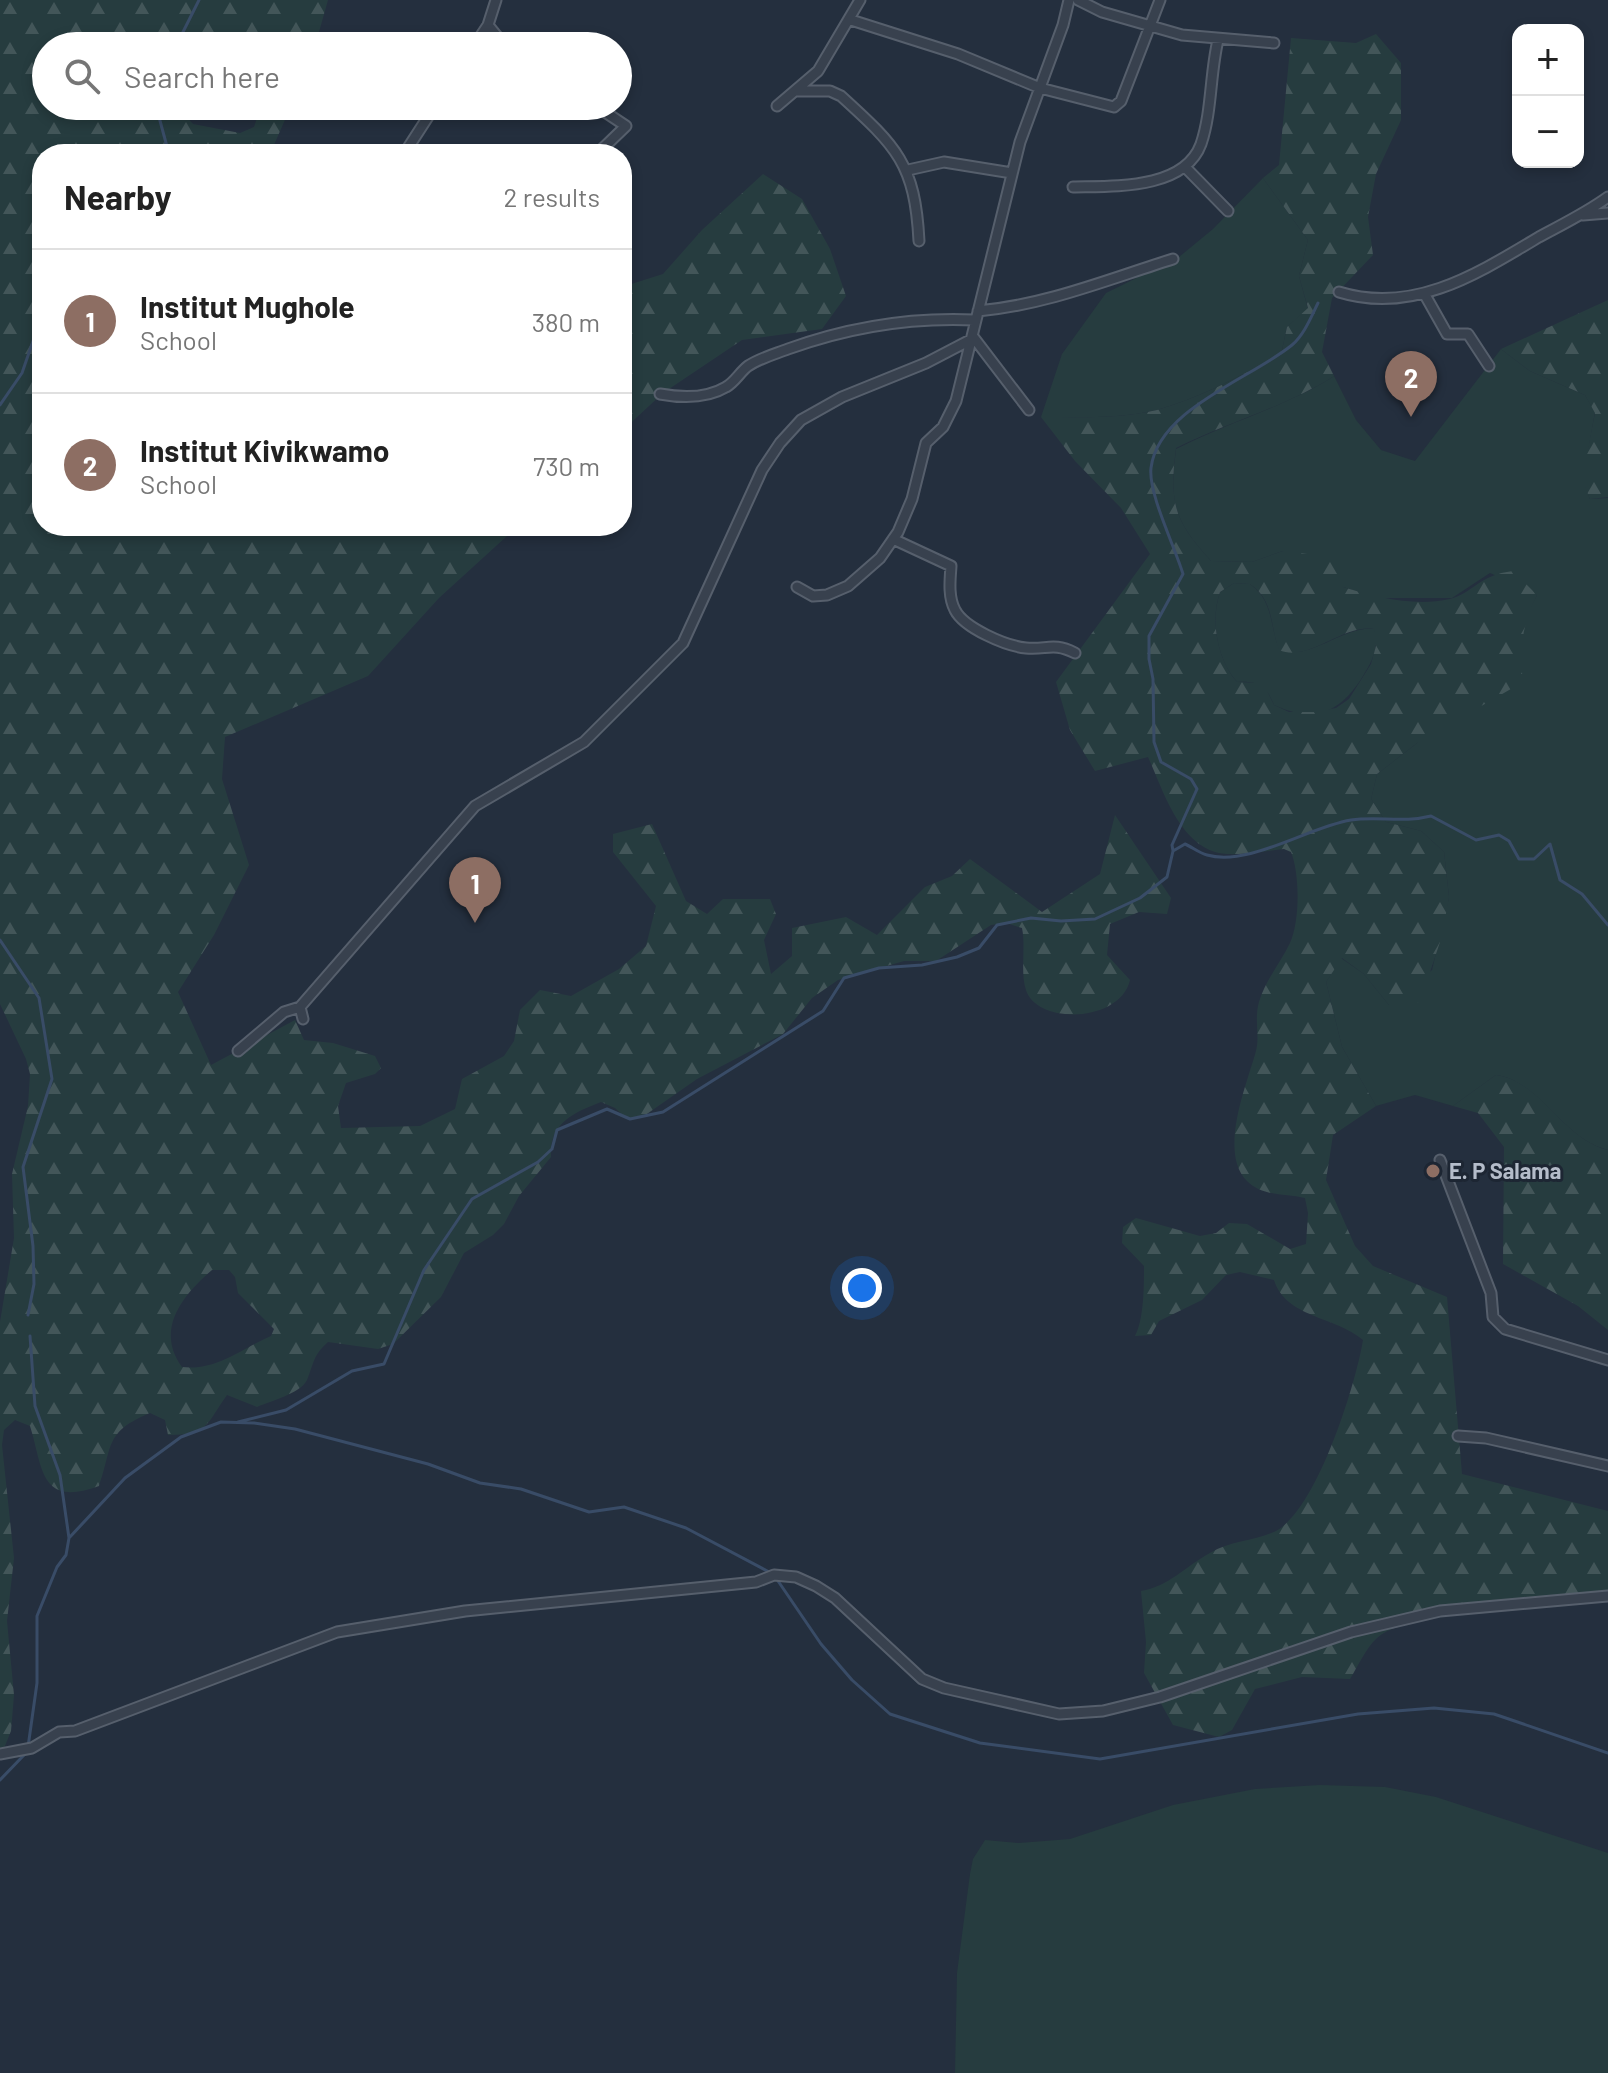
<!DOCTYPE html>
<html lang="en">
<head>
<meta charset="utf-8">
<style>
  body { margin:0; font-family:Barlow,sans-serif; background:#f6f6f6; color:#222 }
  .controls { position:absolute; right:24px; top:24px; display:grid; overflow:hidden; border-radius:16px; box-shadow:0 4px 12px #0003 }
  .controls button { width:72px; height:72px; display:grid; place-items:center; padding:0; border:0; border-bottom:2px solid #e0e0e0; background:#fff; color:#222; font:40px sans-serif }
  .you { position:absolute; left:862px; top:1288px; width:28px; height:28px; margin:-20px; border:6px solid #fff; border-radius:50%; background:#1a73e8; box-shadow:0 0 0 12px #1a73e833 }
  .badge { display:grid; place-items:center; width:52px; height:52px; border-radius:50%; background:#0b8043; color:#fff; font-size:26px; font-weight:700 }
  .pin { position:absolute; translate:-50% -66px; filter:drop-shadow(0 2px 4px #0008) }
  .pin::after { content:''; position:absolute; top:42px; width:28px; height:24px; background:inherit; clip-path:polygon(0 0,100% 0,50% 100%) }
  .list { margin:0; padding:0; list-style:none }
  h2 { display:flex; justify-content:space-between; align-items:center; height:104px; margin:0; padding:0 32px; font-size:34px }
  h2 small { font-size:26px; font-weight:400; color:#767676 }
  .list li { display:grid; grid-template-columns:52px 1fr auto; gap:24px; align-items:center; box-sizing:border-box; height:144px; padding:0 32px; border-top:2px solid #e0e0e0 }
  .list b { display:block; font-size:30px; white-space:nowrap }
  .list p { margin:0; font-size:26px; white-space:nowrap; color:#767676 }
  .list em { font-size:26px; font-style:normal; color:#767676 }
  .icon { flex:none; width:44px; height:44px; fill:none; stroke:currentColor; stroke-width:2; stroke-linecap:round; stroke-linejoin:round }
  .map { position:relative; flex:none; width:1608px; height:2073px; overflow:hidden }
  .search { position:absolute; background:#fff; box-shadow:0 4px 12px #0003; left:32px; top:32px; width:600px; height:88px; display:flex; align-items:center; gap:20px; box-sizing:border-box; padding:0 28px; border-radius:44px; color:#767676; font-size:30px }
  .panel { position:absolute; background:#fff; box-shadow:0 4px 12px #0003; left:32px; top:144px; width:600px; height:392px; border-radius:32px }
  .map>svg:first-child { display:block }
  .grass { fill:#263c3f }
  .forest { fill:url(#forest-firs); fill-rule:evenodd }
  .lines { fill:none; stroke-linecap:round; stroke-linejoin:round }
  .stream { stroke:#394c67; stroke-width:3 }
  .minor-casing { stroke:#565f6c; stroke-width:13 }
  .minor { stroke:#38414e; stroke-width:9 }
  .education-dot { fill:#8d6e63; stroke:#1d2633; stroke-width:3 }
  .labels { text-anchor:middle; stroke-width:6; stroke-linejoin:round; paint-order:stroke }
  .poi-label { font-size:22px; font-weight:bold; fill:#b4bcc9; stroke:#1d2633; text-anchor:start }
</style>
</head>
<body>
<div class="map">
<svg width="1608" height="2073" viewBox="0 0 1608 2073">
  <defs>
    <pattern id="forest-firs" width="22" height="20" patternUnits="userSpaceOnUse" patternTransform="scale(2)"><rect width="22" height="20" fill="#263c3f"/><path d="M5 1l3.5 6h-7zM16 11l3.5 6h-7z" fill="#435659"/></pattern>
  </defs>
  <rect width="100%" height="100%" fill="#242f3e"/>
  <path class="grass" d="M1263,178L1308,240L1299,276L1308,309L1287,327L1281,355C1241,375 1201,398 1157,410C1120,419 1079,417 1041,417L1062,354L1106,293L1179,257L1213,229Z
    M1501,349L1530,371L1585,395L1595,412L1583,480L1590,499L1608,498V1150C1563,1140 1540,1081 1496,1075L1453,1106L1415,1095L1376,1106L1342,1047L1326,982L1341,958L1364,974L1389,1005L1432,970L1449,897L1444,852L1421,831L1386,822L1371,799L1377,774L1417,743L1519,652L1523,622L1537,595L1490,573L1452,598H1377L1343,587L1283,551L1252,562L1211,561C1174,521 1169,503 1176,449C1228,422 1285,407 1334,376L1356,420L1381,450L1415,461Z
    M1234,583L1250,584C1273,600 1270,625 1279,649C1308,663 1343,625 1374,629C1380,647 1372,661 1363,676C1341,712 1315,724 1274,705C1266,685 1258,681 1237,682C1217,660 1210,620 1220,592Z
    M1320,1785L1385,1787L1436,1797L1608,1853V2073H955L957,1973L970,1874L973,1859L985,1840L1019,1843L1070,1839L1173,1805L1255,1789Z"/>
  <path class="forest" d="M0,0H328L315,46H46V106H185L182,112L193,124L240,133L254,127L261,106H291L270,154H42V526H518L439,598L368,676L225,737L222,779L249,865L214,935L178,992L211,1065L295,1020L304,1040L333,1043L375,1056L381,1068L375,1074L346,1083L338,1106L341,1128L420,1126L455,1109L462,1079L504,1056L514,1041L520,1010L540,990L571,996L619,969L646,946L656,906L613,852V834L652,824L686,901L707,914L723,899H770L776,914L764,940L771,974L792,956V928L846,917L877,935L925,887L952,876L970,859L1042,912L1100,874L1115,815L1171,898L1167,914L1139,912L1110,924L1107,955L1130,980C1120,1023 1037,1025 1026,990C1020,972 1026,947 1022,928L1006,923L991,925L936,961H904L838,980L812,998L783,1034L697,1079L644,1116L627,1119L615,1108L601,1102C573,1113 549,1123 551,1157L519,1196L504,1224L493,1235L464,1253L441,1297L393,1344L378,1349L328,1342C313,1355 314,1363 307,1380C300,1394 270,1401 257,1407L227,1395C206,1424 209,1435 168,1435L165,1420L150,1413C104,1432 113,1446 99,1486C39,1508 43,1467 30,1426L15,1420L4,1430L2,1445L14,1558L7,1621L14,1695L11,1731L0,1758V1322L14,1238L12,1174L28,1106L30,1074L26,1059L0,1004ZM212,1270H229L235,1277L238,1293L274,1329L271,1336C242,1348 217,1371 182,1367C154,1329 184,1294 212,1270Z
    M1376,34L1401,63V120L1376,174L1368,217L1373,255L1332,298L1322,352L1334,376C1285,407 1228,422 1176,448C1169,503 1174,521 1211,561L1252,562L1283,551L1331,557L1343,587C1375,597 1415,607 1450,599C1473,593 1479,575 1513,571L1537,595C1522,625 1519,648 1523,682L1417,743L1377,774L1371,799L1386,822L1421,831L1444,852L1449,897L1442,936L1420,1002L1389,1005L1364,974L1342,958L1326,982L1342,1047L1376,1106L1333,1135L1326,1180L1355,1246L1373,1266L1447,1297L1462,1474L1608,1511V1602L1596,1598C1550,1602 1408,1609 1377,1638C1366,1648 1358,1666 1350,1679L1302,1677L1255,1689L1232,1730L1219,1737L1173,1725L1144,1673L1146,1642L1141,1591C1168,1587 1186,1566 1210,1553C1230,1541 1254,1541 1274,1532C1316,1513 1356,1384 1363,1340C1335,1316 1286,1318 1274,1280L1240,1272L1226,1275L1202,1300L1159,1321L1151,1335L1135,1336C1144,1319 1144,1287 1144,1266L1122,1243L1123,1227L1136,1218L1200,1236L1216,1233L1229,1223L1247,1224L1290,1249L1306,1244L1308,1213L1305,1198C1285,1193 1263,1197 1247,1181C1218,1152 1247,1084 1256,1051C1260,1036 1254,1019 1259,1002C1265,981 1281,962 1290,943C1300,921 1300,874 1291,852L1284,849C1266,851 1246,855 1227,854C1181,851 1164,792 1148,757L1095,771L1070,730L1056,682L1150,554L1121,508L1075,461L1041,417C1079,417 1120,419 1157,410C1201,398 1241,375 1281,355L1287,327L1308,308L1299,276L1308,240L1263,178L1279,165L1291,38L1356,43ZM1234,583L1250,584C1274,600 1270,625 1279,650C1309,663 1342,624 1374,629L1376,646L1371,664L1349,699L1336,708L1316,712H1289L1274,705L1263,683L1237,682C1217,660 1210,619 1220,592Z
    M763,174L802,199L830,249L846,296L822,329L742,340L663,393L622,431V287L663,274L702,230Z
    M1608,300V497L1590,499L1582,480L1595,413L1585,395L1530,371L1501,349Z
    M1496,1075C1541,1081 1563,1140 1608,1150V1330L1578,1306L1503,1264L1504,1147L1478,1113L1453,1106Z"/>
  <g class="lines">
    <path class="stream" d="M176,46L199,0
      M156,106L169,154
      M0,405L22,373L42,315
      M1173,851L1172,845L1197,789L1191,779L1161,762L1154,742L1153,679L1149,659V636L1183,574C1175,547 1148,493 1151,468C1158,409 1252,378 1292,345C1304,335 1311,317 1318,303
      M0,940L39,998L52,1079L23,1167L33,1246L34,1284L28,1315
      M238,1422L286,1410L352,1371L384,1364L424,1270L472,1199L538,1162L552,1149L557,1130L607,1109L630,1119L663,1112L823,1011L844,978L879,968L922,965L957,957L979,948L997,925L1031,918L1061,921L1095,919L1140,898L1167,877L1173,851L1185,844C1192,847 1199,853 1207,855C1249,867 1308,827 1351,820C1377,816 1404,823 1431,816L1476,840L1499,835L1509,841L1519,859H1534L1550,844L1560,880L1582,894L1608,925
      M69,1538L125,1478L181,1437L221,1422L254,1423L295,1429L428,1464L480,1483L521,1489L589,1512L624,1507L686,1528L771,1573
      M776,1578L821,1644L852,1680L890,1714L980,1743L1100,1759L1358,1714L1434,1708L1494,1714L1608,1753
      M28,1747L37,1683V1616L57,1567L66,1555L69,1538L60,1475L35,1406L30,1336
      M0,1780L25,1754"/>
    <g class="minor-casing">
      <path id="minor" d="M1078,0L1102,12L1182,35L1274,43
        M851,20L958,54L1040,88L1114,107L1121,101L1160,0
        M488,25L505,46
        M474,46L488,25L496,0
        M796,91H830L841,96C897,147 915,164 919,241
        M596,106L626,126L597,154
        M777,106L818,71L860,0
        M404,154L435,106
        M1185,167L1228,211
        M908,170L944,162L1012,173
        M1073,187C1113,186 1184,190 1201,144C1212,112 1210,73 1218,40
        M1583,215L1608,213
        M1339,292C1413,315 1477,274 1539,237C1563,224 1586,213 1608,197
        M1425,295L1447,334H1468L1489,366
        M978,311C1046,305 1109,279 1173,259
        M660,394C682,398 706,399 726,387C735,382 740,372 748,366C760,358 775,354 788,349C849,327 911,317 975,320
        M893,539L951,566C950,580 948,597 955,610C964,628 1006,646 1026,648C1047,650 1053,642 1075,653
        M797,587L813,596L827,595L848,586L880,558L898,532L912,499L926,443L943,427L956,401L1020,142L1063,25L1069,0
        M303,1019L300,1007L475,806L584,742L683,643L762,470L780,443L801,420L842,397L926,363L974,338L1029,410
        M238,1051L284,1012L300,1007
        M1440,1160L1491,1293L1493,1317L1505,1329L1608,1360
        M1458,1436L1486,1438L1608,1466
        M0,1754L32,1748L59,1732L75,1731L337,1632L465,1611L756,1582L774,1575L796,1577L816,1586L835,1598L922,1679L944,1688L1059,1714L1103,1711L1160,1697L1351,1632L1440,1611L1608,1596"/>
    </g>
    <use href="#minor" class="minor"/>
  </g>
  <circle class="education-dot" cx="1433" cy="1171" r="8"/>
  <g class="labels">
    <g class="poi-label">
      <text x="1449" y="1179">E. P Salama</text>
    </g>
  </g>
</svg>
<div class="controls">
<button>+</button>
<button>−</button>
</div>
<div class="you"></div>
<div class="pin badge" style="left:475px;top:923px;background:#8d6e63">1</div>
<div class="pin badge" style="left:1411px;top:417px;background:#8d6e63">2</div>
<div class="search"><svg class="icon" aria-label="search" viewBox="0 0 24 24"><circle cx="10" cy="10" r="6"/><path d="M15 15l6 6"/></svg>Search here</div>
<section class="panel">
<h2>Nearby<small>2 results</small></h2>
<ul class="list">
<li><span class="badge" style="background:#8d6e63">1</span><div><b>Institut Mughole</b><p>School</p></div><em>380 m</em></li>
<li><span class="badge" style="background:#8d6e63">2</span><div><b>Institut Kivikwamo</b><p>School</p></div><em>730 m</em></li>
</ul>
</section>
</div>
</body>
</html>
